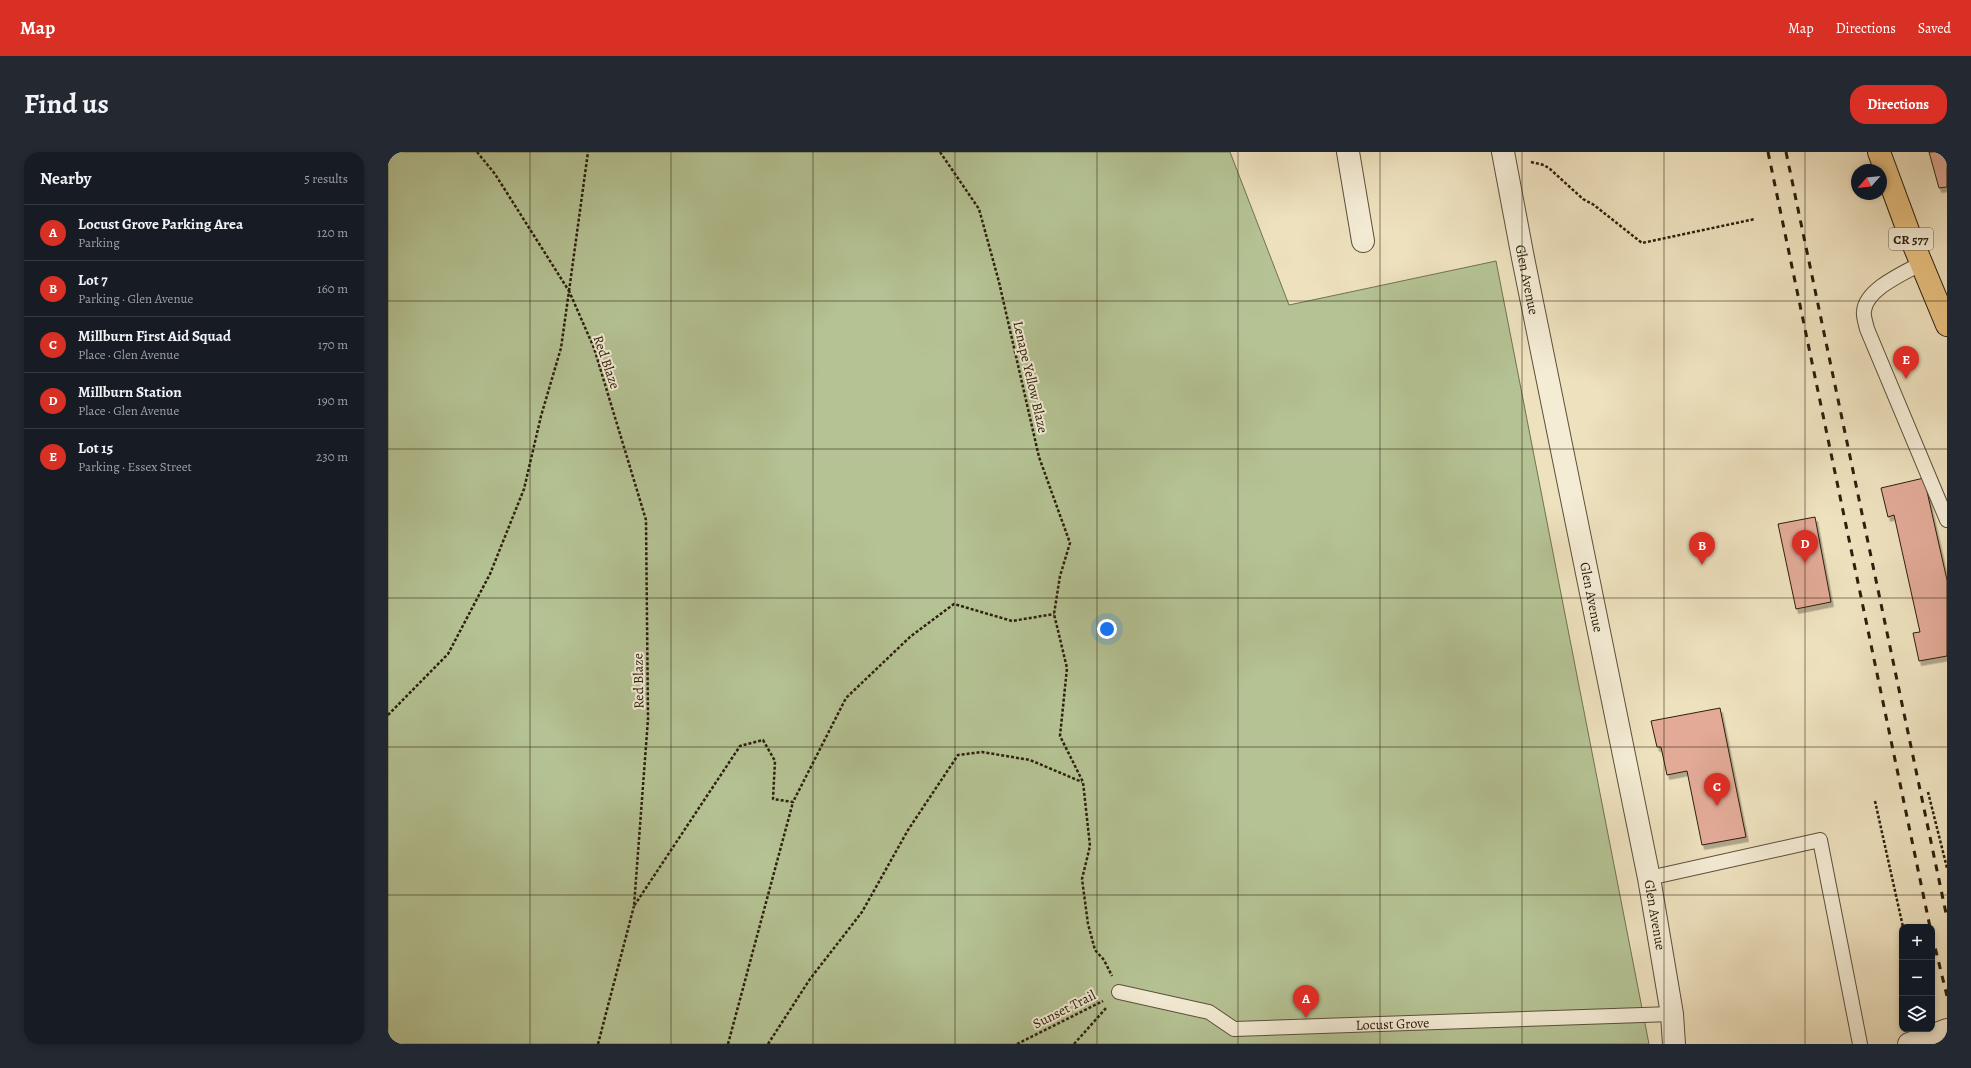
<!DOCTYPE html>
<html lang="en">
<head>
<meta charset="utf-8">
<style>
  body { margin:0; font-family:Alegreya,serif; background:#242831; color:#f1f3f6 }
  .controls { position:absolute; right:12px; bottom:12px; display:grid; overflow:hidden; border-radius:8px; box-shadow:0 2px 6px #0003 }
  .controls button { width:36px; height:36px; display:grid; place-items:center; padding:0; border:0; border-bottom:1px solid #363941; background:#171b24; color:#f1f3f6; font:20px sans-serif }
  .compass { position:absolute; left:1463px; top:12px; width:36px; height:36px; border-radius:50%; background:#171b24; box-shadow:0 2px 6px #0003; rotate:243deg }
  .you { position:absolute; left:719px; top:477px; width:14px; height:14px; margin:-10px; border:3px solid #fff; border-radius:50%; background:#1a73e8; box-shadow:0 0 0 6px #1a73e833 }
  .badge { display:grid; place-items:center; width:26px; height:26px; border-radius:50%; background:#d93025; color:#fff; font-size:13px; font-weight:700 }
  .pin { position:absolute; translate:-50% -33px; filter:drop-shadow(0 1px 2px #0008) }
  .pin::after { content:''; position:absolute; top:21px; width:14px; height:12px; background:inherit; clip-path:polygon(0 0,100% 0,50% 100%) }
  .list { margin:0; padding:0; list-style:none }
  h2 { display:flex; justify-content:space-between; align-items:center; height:52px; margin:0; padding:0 16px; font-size:17px }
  h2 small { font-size:13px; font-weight:400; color:#9ea1a6 }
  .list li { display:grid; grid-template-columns:26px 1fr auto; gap:12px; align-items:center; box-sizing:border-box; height:56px; padding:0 16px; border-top:1px solid #363941 }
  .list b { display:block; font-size:15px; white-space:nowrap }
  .list p { margin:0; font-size:13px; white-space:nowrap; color:#9ea1a6 }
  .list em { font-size:13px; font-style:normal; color:#9ea1a6 }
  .icon { flex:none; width:22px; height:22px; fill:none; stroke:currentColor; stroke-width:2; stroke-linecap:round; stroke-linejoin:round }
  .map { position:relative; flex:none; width:1559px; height:892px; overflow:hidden; border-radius:16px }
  header { display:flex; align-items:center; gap:24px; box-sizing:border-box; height:56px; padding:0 20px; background:#d93025; color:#fff }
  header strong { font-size:19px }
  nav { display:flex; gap:22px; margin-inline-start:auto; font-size:14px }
  .intro { display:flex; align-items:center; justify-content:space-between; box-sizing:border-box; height:96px; padding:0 24px }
  h1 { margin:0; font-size:28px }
  .button { padding:10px 18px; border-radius:16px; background:#d93025; color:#fff; font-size:14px; font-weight:700 }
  main { display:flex; gap:24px; padding:0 24px }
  aside { flex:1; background:#171b24; border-radius:16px; box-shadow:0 2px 6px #0003 }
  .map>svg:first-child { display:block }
  .green { fill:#b5c394; stroke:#717251 }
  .building { fill:#e2aa97; stroke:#2d200e; filter:url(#shadow) }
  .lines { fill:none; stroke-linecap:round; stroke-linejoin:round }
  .service-casing { stroke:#5d503a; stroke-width:16 }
  .minor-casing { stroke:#5d503a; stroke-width:24 }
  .primary-casing { stroke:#2d200e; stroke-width:24 }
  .path { stroke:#2d200e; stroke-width:2.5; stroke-dasharray:3 2; stroke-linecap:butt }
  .service { stroke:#f4ecd5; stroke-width:14 }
  .minor { stroke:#f4ecd5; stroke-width:22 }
  .primary { stroke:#e7c07f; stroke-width:22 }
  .rail { stroke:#2d200e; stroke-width:3; stroke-dasharray:7 7; stroke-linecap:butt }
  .grid { fill:none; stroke:#2d200e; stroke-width:1; stroke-opacity:0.55 }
  .labels { text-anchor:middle; stroke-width:4; stroke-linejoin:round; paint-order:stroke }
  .shield { fill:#f4ecd5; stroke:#695d4a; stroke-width:1 }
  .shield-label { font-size:13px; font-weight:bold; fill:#2d200e }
  .street-label { font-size:14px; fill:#2d200e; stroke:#f4ecd5 }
</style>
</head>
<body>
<header>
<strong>Map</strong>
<nav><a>Map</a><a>Directions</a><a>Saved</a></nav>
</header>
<div class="intro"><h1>Find us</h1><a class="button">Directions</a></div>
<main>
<aside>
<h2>Nearby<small>5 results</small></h2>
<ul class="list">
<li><span class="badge">A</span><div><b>Locust Grove Parking Area</b><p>Parking</p></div><em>120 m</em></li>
<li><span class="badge">B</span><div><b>Lot 7</b><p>Parking · Glen Avenue</p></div><em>160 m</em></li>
<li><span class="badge">C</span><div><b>Millburn First Aid Squad</b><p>Place · Glen Avenue</p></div><em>170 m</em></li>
<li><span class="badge">D</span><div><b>Millburn Station</b><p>Place · Glen Avenue</p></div><em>190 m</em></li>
<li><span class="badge">E</span><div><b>Lot 15</b><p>Parking · Essex Street</p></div><em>230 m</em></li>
</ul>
</aside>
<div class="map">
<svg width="1559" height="892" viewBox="0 0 1559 892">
  <defs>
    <filter id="shadow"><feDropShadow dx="2.5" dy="4.5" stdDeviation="0" flood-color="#0004"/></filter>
  </defs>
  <rect width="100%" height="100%" fill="#eee1be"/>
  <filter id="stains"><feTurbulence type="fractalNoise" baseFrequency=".005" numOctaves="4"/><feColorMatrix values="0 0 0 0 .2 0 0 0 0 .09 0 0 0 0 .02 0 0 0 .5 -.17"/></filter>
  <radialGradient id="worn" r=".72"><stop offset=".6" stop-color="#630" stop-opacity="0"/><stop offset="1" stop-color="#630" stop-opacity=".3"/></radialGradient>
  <path class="green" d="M0,0H842L901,153L1108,109L1261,892H0Z"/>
  <path class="building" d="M1541,0H1559V35L1551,36Z
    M1536,326L1559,428V504L1531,509L1525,481L1532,480L1506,363L1500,365L1493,336Z
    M1427,365L1443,450L1408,457L1390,372Z
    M1332,556L1358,685L1314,693L1299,619L1279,623L1273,595H1269L1263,569Z"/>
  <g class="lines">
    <g class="service-casing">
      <g id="service">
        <path d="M1534,111C1516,121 1478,137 1476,159C1475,164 1478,172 1479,177L1559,368"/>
        <path d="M1261,726L1432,688L1472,892"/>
        <path id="s1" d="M731,840L821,860L846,877L1284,862"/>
      </g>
    </g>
    <g class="minor-casing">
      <g id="minor">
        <path d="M960,0L975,89"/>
        <path id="s2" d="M1115,0L1135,106L1261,726L1284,862L1286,892"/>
        <path d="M1521,892L1559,878"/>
      </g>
    </g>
    <g class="primary-casing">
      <path id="primary" d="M1491,0L1522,84L1559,173"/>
    </g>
    <path class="path" d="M89,0L107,22L181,139
      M552,0L591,57L611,130L651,305L682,391L672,424L666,462L679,516L672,584L695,630L702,694L694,727L700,772L707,798L716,808L724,824
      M1143,10L1156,13L1162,17L1195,47L1206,53L1254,91L1367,67
      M181,139L200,0
      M0,563L60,502L102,422L136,337L153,264L173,196L181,139L206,196L258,368L260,567L246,754L352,594L375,588L387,609L385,647L405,650L458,546L523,484L566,452L624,469L666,462
      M1540,640L1559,716
      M1487,649L1515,775
      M210,892L246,754
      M340,892L405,650
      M380,892L422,827L474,760L520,678L570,603L594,600L642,608L694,630
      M629,892L715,849
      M686,892L719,855"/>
    <use href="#service" class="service"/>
    <use href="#minor" class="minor"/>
    <use href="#primary" class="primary"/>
    <path class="rail" d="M1380,0L1542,775
      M1398,0L1559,766
      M1544,783L1559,844"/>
  </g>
  <path class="grid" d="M142,0V892M283,0V892M425,0V892M567,0V892M709,0V892M850,0V892M992,0V892M1134,0V892M1276,0V892M1417,0V892M0,149H1559M0,297H1559M0,446H1559M0,595H1559M0,743H1559"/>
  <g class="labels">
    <rect class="shield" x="1501" y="76" width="44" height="22" rx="3"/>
    <g class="shield-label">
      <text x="1523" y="92">CR 577</text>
    </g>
    <g class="street-label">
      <text dy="5" stroke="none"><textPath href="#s2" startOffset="130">Glen Avenue</textPath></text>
      <text transform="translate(219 210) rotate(71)" y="5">Red Blaze</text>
      <text transform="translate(643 225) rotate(77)" y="5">Lenape Yellow Blaze</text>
      <text dy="5" stroke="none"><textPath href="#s2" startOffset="454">Glen Avenue</textPath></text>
      <text transform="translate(250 529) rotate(-91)" y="5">Red Blaze</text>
      <text dy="5" stroke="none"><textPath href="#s2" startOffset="778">Glen Avenue</textPath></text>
      <text transform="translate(676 857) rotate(-27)" y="5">Sunset Trail</text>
      <text dy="5" stroke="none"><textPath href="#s1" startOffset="281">Locust Grove</textPath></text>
    </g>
  </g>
  <rect width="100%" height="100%" filter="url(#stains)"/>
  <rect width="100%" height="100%" fill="url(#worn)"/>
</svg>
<div class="controls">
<button>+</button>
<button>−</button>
<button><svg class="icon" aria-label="layers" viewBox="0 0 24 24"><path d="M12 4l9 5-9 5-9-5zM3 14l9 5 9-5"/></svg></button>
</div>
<svg class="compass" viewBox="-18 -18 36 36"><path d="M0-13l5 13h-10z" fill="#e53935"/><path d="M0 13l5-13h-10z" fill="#9ea1a6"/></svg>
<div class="you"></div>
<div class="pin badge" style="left:918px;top:866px">A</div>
<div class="pin badge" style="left:1314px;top:413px">B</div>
<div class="pin badge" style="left:1329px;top:654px">C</div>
<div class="pin badge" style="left:1417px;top:411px">D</div>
<div class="pin badge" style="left:1518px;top:227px">E</div>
</div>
</main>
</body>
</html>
